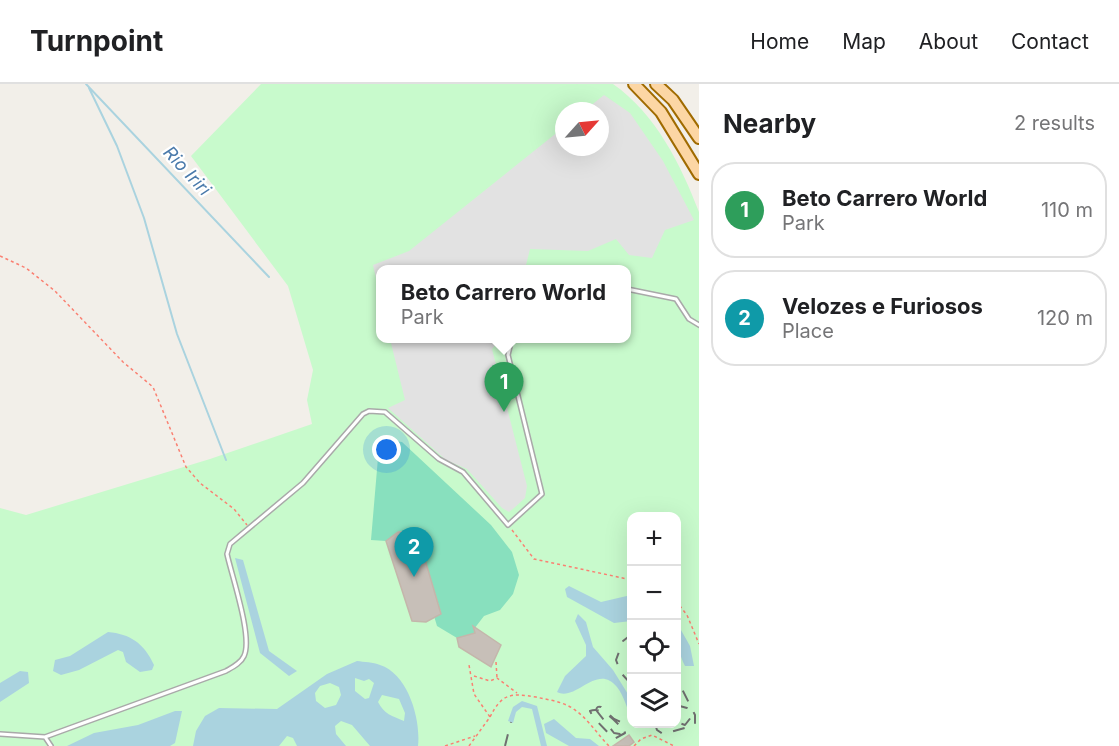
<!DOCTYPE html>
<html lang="en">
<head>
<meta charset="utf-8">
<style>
  body { margin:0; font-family:Inter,sans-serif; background:#f2f2f2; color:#202124 }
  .controls { position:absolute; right:18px; bottom:18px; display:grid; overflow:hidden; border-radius:12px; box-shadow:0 6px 24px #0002 }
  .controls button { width:54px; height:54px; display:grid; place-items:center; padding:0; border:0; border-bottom:2px solid #e0e0e0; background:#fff; color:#202124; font:30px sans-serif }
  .compass { position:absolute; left:555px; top:18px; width:54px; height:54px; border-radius:50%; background:#fff; box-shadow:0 6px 24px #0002; rotate:63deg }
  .you { position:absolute; left:387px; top:366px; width:21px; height:21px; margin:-15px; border:4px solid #fff; border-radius:50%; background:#1a73e8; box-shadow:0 0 0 9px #1a73e833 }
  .badge { display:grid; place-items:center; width:39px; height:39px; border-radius:50%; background:#7c3aed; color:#fff; font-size:20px; font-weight:700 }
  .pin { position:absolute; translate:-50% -50px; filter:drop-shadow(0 2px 3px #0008) }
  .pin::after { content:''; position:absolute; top:32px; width:21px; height:18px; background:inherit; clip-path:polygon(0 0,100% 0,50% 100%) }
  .popup { position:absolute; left:376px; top:181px; width:255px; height:78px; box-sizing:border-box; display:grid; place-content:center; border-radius:12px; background:#fff; filter:drop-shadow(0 2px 4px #0005); font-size:20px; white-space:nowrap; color:#757577 }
  .popup b { font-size:22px; color:#202124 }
  .popup::after { content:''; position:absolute; left:50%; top:100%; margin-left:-12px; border:12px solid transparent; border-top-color:#fff }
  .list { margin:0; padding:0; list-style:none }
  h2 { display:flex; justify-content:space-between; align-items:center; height:78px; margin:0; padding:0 24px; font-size:26px }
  h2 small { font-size:20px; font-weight:400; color:#757577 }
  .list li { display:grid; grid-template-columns:39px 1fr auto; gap:18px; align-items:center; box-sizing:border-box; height:96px; margin:0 12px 12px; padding:0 12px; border:2px solid #e0e0e0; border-radius:24px }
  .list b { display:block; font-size:22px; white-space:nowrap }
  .list p { margin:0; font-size:20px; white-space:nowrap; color:#757577 }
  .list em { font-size:20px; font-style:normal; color:#757577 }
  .icon { flex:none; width:33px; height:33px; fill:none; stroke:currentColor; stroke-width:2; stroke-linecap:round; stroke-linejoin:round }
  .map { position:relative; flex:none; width:699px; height:662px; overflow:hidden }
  header { display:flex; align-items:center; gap:36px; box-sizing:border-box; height:84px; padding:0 30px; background:#fff; border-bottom:2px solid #e0e0e0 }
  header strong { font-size:28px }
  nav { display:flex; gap:33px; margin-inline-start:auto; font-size:21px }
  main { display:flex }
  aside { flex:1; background:#fff }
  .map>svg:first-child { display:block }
  .park { fill:#c8facc; fill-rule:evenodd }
  .pitch { fill:#88e0be }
  .parking { fill:#e2e2e2 }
  .water { fill:#aad3df; fill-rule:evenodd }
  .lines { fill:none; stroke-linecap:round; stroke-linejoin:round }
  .stream { stroke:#aad3df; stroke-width:2 }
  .building { fill:#c7bfb8; stroke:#c4b6ab; stroke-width:1.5 }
  .lane-casing { stroke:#a9a9a9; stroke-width:6 }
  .primary-casing { stroke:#a06b00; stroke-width:14 }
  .path { stroke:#fa8072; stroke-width:1.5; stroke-dasharray:3 3; stroke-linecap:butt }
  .lane { stroke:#fff; stroke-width:3 }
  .primary { stroke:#fcd6a4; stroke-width:10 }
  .rail { stroke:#707070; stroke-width:2; stroke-dasharray:12 12; stroke-linecap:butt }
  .labels { text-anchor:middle; stroke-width:4.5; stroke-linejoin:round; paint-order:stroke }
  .water-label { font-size:18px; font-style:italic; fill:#4a7aab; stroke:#fff }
</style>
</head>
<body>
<header>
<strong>Turnpoint</strong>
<nav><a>Home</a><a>Map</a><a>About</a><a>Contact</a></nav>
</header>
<main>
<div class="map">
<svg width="699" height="662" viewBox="0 0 699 662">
  <rect width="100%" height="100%" fill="#f2efe9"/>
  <path class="park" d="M261,0H613C656,30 681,81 699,128V662H0V424L26,431L210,375L312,340L307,316L313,286L288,202L191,72ZM564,27H600V63H564ZM381,186H627V254H381ZM632,432H676V640H632Z"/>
  <path class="pitch" d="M383,355L402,358L491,441L512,468L519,491L513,510L500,526L484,532L474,545L475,549L457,554L437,542L434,532L441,529L416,445L398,448L386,457L371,456L379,362Z"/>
  <path class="parking" d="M604,11L630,29L663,77L694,136L665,146L652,174L629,171L616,155L588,167L530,165L525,185L381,186V216L373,181L409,167L564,43V63H600V27H584Z
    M390,255H500L492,265L527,402L525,414L514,424L509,428L502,424L467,385L446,376L388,324L405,316Z"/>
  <path class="water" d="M235,474L243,476L269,567L297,587L289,592L260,569Z
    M569,502L601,518L631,511V537L614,539L567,513L565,505Z
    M578,530L586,538L593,563L613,586L631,615V634C627,624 624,612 617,603C597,578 576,618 557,608L565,592L586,572V561L575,537Z
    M677,539L690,562L694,582H685C678,568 676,555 677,539Z
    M108,548C130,550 144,559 154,581L152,586L140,588L126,578L123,568L118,566L79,586L61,591L53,587L55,576L70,572Z
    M357,577C364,578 373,578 380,581C408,590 421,635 418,662H370L352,641L341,637L335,642L336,650L346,662H297L293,654L287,652L279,662H193L196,647L205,632L219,624L277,625L327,590ZM355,594L364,597L369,595L374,599L369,614L365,615L355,607ZM330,599L339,603L341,611L336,621L325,624L316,617L315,609L320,602ZM382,611L399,615L405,629L404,637C392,632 384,630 378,618Z
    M20,587L28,588L29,599L0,618V599Z
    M522,617L537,622L547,662H541L532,625L522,623L516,628L513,639L508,637L513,623Z
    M175,627H182L175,659L170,662H67L94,649L138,641Z
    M554,635L576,654L590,655L599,662H569L546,649L544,640Z"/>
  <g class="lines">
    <path class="stream" d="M86,0L269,193
      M89,4L117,62L144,134L177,250L226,376"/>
  </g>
  <path class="building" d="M416,445L441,530L426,538L412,537L386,457L398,448H408Z
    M473,542L501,561L491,583L459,563L457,554L475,549Z
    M629,651L634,658L629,662H613Z"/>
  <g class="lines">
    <g class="lane-casing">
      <path id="lane" d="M627,205L676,215L689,235L699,241
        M0,650L45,653L51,662
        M45,653L226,587C233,583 241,579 244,572C253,553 232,493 227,470L230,460L303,399L363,330L369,327L385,328L439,375L463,388L508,441L542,410L508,271L512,254"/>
    </g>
    <g class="primary-casing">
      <path id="primary" d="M634,0L661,28L699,90
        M656,0L673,16L699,54"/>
    </g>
    <path class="path" d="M0,172L26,184L55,207L123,278L153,303L186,383L200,399L234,425L247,441
      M512,446L534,475L632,496
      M676,517L687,531L699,560
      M496,578L497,594
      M474,592L490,597L497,594L517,609
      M490,633C502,609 511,609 536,613C548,616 561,617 572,624C587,633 597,650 609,662
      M445,662L475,652
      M469,662L490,633L474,610L469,581
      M634,662L641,655L652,651L674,662"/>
    <use href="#lane" class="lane"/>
    <use href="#primary" class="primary"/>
    <path class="rail" d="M632,550L623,557L616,576L621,589L632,601
      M676,621L687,624L692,632L685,641L676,638
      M596,626L614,649L620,650L623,645C615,637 602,622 590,627L593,633L614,655L625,649L623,639L614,635L601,623C598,622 597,623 596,626
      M655,640L657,646L663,650L695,641V631L676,593
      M505,662L511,638"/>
  </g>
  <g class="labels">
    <g class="water-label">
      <text transform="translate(187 87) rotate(47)" y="6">Rio Iriri</text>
    </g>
  </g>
</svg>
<div class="controls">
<button>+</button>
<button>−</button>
<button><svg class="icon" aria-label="locate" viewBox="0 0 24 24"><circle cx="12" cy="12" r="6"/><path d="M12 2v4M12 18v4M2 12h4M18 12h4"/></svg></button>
<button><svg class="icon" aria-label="layers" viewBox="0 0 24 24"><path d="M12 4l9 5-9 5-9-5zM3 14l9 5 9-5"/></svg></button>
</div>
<svg class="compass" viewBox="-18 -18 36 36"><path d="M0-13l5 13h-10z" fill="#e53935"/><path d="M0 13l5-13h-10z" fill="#757577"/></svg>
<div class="you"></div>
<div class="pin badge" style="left:504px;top:328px;background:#2e9e5b">1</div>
<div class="popup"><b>Beto Carrero World</b>Park</div>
<div class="pin badge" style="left:414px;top:493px;background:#0f9aa8">2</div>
</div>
<aside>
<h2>Nearby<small>2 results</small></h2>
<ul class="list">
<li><span class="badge" style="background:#2e9e5b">1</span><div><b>Beto Carrero World</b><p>Park</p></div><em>110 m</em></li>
<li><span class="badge" style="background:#0f9aa8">2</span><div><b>Velozes e Furiosos</b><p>Place</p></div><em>120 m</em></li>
</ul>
</aside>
</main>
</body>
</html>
